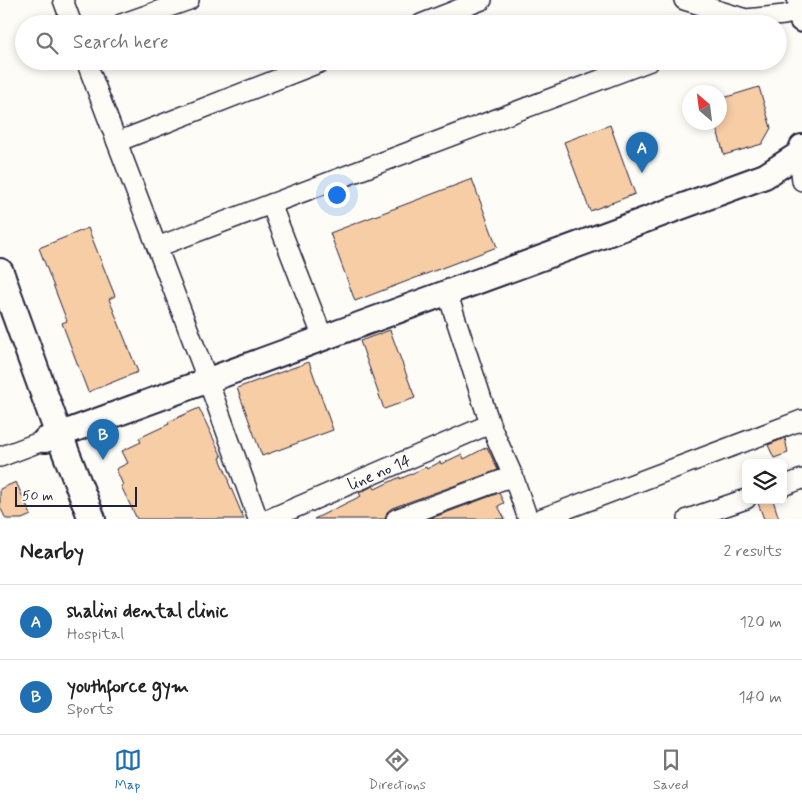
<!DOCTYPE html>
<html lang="en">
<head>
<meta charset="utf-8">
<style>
  body { margin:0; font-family:Mynerve,sans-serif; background:#f2f2f2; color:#222 }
  .controls { position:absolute; right:15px; bottom:15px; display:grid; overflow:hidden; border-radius:8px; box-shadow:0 2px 8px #0003 }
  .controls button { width:45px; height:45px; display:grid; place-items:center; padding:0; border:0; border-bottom:1px solid #e0e0e0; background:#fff; color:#222; font:25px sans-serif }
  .compass { position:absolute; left:682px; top:85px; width:45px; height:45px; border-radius:50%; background:#fff; box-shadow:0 2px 8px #0003; rotate:332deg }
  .scale { position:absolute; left:15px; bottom:12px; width:122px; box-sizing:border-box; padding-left:5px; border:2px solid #22223b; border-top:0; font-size:14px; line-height:18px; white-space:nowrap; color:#22223b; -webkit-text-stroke:4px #fdfcf7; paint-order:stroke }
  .you { position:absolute; left:336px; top:194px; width:18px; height:18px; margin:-12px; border:4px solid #fff; border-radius:50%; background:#1a73e8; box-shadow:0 0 0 8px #1a73e833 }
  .badge { display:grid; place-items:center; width:32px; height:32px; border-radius:50%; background:#1f6fb2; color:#fff; font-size:16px; font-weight:700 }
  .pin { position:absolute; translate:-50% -41px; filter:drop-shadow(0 1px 2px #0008) }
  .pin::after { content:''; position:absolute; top:26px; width:18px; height:15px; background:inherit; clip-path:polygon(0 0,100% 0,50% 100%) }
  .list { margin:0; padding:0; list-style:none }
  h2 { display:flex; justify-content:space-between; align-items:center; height:65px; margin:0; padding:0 20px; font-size:21px }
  h2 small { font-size:16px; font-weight:400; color:#767676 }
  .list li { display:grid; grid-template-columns:32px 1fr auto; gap:15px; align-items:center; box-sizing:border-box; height:75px; padding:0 20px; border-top:1px solid #e0e0e0 }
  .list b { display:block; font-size:19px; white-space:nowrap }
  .list p { margin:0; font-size:16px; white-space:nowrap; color:#767676 }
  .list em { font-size:16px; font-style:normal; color:#767676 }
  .icon { flex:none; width:28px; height:28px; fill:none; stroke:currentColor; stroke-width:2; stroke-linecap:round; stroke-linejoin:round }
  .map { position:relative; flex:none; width:802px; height:519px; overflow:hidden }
  .search { position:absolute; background:#fff; box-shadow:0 2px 8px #0003; left:15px; right:15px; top:15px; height:55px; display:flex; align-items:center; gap:12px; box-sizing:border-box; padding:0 18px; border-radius:28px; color:#767676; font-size:19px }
  .sheet { height:215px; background:#fff }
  nav { display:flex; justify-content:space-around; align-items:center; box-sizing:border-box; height:70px; border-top:1px solid #e0e0e0; background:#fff; font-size:14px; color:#767676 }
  nav a { display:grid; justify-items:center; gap:2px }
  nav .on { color:#1f6fb2 }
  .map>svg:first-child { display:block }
  .building { fill:#f7cda6; stroke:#22223b }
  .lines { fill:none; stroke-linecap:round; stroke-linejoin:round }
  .minor-casing { stroke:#22223b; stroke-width:22 }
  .tertiary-casing { stroke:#22223b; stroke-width:28 }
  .secondary-casing { stroke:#22223b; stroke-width:30 }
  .minor { stroke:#fdfcf7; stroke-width:19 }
  .tertiary { stroke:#fdfcf7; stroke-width:24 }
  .secondary { stroke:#fdfcf7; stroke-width:26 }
  .labels { text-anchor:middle; stroke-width:4.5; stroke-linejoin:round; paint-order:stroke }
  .street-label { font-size:16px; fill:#22223b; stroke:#fdfcf7 }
</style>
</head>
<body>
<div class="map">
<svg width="802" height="519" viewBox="0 0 802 519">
  <rect width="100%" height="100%" fill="#fdfcf7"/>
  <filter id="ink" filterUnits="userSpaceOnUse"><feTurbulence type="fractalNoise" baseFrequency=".02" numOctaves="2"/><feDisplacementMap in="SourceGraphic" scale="10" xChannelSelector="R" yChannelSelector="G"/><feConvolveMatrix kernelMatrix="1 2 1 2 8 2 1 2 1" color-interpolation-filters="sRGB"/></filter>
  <g filter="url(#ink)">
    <path class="building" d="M759,87L771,128L762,144L724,155L715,122H720V99Z
      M610,125L635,194L590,211L564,142Z
      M472,179L497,247L355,301L330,233Z
      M88,228L115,296L109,299L138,372L88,392L62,323L67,321L39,248Z
      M390,330L415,398L384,409L360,341Z
      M309,362L333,430L262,456L237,388Z
      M199,408L222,457L220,458L229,480L228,481L244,519H137L121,486L123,485L116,469L128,463L122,451L141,442L139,438L169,424L168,422Z
      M785,438L788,453L774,458L768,445Z
      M487,447L498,470L392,508L387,512L385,519H314L361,496L359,493L373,486L375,489L400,477V479L426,467L427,469L440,462L441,464L462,454L464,459Z
      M16,482L31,515L22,519H6L0,507V489Z
      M499,493L504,503L498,506L505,519H429Z
      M767,500H773L779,519H764L758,503Z"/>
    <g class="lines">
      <g class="minor-casing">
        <g id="minor">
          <path d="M63,0L72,24"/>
          <path d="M684,0L746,19L784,15L801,11"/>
          <path d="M121,24L189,0"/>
          <path d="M421,24L482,0"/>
          <path d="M86,61L208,381L258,519"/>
          <path d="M117,142L324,61"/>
          <path d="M802,155L799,154L802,181"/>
          <path d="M271,204L323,338"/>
          <path d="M157,247L650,61"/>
          <path d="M447,292L490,424L513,476L528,519"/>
          <path d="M0,457L45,440"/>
          <path d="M783,486L802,479"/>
          <path id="s1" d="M269,519L490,424"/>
          <path d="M396,519L513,476"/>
          <path d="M540,519L802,420"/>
          <path d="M688,519L746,499"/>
        </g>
      </g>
      <g class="tertiary-casing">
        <path id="tertiary" d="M800,0L802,20
          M45,440L765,176L799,154L802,147"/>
      </g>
      <g class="secondary-casing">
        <path id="secondary" d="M0,272L59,435L92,519"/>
      </g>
      <use href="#minor" class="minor"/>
      <use href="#tertiary" class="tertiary"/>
      <use href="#secondary" class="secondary"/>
    </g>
  </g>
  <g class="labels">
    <g class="street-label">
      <text dy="6" stroke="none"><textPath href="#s1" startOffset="120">line no 14</textPath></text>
    </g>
  </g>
</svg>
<div class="controls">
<button><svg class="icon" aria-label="layers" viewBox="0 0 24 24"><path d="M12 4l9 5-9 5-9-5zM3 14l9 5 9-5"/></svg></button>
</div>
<svg class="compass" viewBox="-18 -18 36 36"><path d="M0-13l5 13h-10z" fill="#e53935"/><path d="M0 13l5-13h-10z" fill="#767676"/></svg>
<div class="scale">50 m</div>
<div class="you"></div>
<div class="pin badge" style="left:642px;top:173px">A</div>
<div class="pin badge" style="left:103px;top:460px">B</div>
<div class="search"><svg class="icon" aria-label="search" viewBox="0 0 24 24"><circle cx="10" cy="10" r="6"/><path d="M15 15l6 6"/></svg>Search here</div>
</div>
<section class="sheet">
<h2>Nearby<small>2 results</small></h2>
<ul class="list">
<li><span class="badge">A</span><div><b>shalini dental clinic</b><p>Hospital</p></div><em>120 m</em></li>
<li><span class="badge">B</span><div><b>youthforce gym</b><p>Sports</p></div><em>140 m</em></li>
</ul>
</section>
<nav>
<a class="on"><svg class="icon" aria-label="map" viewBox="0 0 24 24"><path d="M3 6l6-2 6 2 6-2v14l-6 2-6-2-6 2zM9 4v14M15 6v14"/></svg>Map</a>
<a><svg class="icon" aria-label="directions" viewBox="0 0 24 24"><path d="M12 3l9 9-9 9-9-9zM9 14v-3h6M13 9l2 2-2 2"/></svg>Directions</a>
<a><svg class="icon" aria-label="saved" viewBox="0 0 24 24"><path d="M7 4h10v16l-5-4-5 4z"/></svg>Saved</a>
</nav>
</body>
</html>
